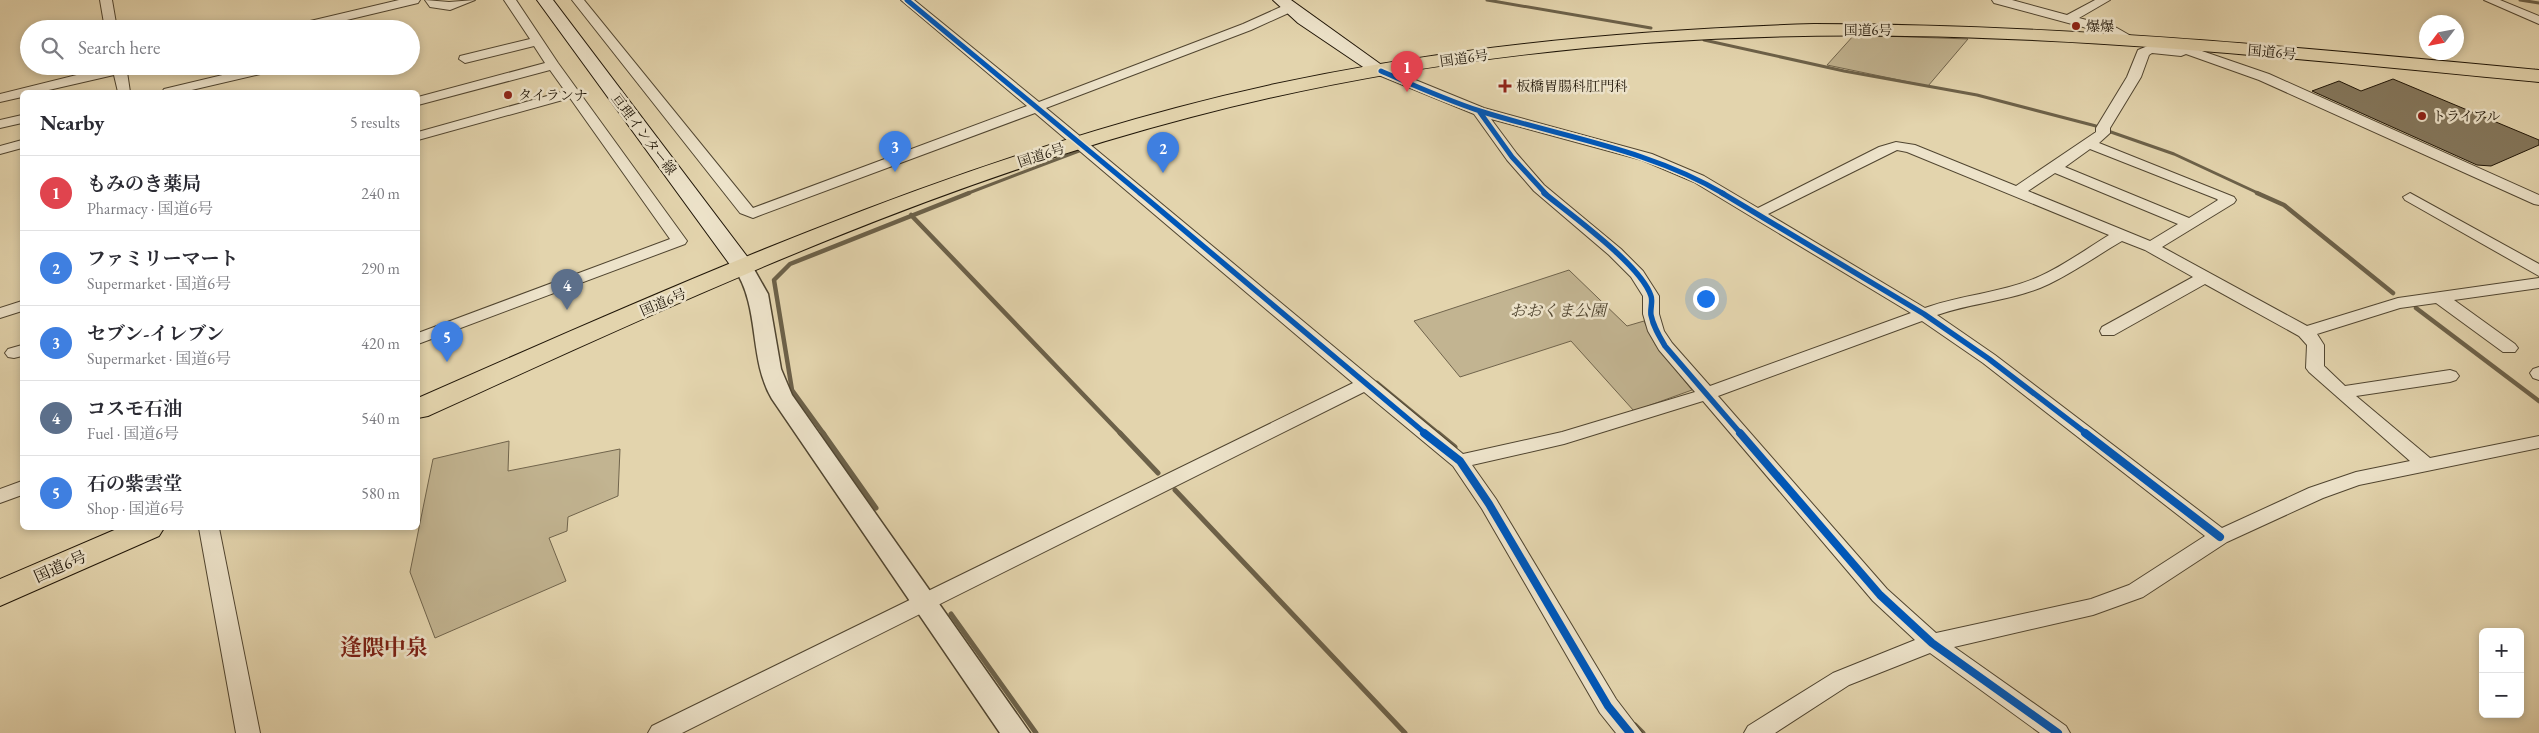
<!DOCTYPE html>
<html lang="en">
<head>
<meta charset="utf-8">
<style>
  body { margin:0; font-family:"EB Garamond","Noto Serif JP",serif; background:#f2f2f3; color:#2b2b33 }
  .controls { position:absolute; right:15px; bottom:15px; display:grid; overflow:hidden; border-radius:8px; box-shadow:0 2px 8px #0003 }
  .controls button { width:45px; height:45px; display:grid; place-items:center; padding:0; border:0; border-bottom:1px solid #e1e1e2; background:#fff; color:#2b2b33; font:25px sans-serif }
  .compass { position:absolute; left:2419px; top:15px; width:45px; height:45px; border-radius:50%; background:#fff; box-shadow:0 2px 8px #0003; rotate:238deg }
  .you { position:absolute; left:1705px; top:298px; width:18px; height:18px; margin:-12px; border:4px solid #fff; border-radius:50%; background:#1a73e8; box-shadow:0 0 0 8px #1a73e833 }
  .badge { display:grid; place-items:center; width:32px; height:32px; border-radius:50%; background:#1a73e8; color:#fff; font-size:16px; font-weight:700 }
  .pin { position:absolute; translate:-50% -41px; filter:drop-shadow(0 1px 2px #0008) }
  .pin::after { content:''; position:absolute; top:26px; width:18px; height:15px; background:inherit; clip-path:polygon(0 0,100% 0,50% 100%) }
  .list { margin:0; padding:0; list-style:none }
  h2 { display:flex; justify-content:space-between; align-items:center; height:65px; margin:0; padding:0 20px; font-size:21px }
  h2 small { font-size:16px; font-weight:400; color:#7c7c81 }
  .list li { display:grid; grid-template-columns:32px 1fr auto; gap:15px; align-items:center; box-sizing:border-box; height:75px; padding:0 20px; border-top:1px solid #e1e1e2 }
  .list b { display:block; font-size:19px; white-space:nowrap }
  .list p { margin:0; font-size:16px; white-space:nowrap; color:#7c7c81 }
  .list em { font-size:16px; font-style:normal; color:#7c7c81 }
  .icon { flex:none; width:28px; height:28px; fill:none; stroke:currentColor; stroke-width:2; stroke-linecap:round; stroke-linejoin:round }
  .map { position:relative; flex:none; width:2539px; height:733px; overflow:hidden }
  .search { position:absolute; background:#fff; box-shadow:0 2px 8px #0003; left:20px; top:20px; width:400px; height:55px; display:flex; align-items:center; gap:12px; box-sizing:border-box; padding:0 18px; border-radius:28px; color:#7c7c81; font-size:19px }
  .panel { position:absolute; background:#fff; box-shadow:0 2px 8px #0003; left:20px; top:90px; width:400px; height:440px; border-radius:8px }
  .map>svg:first-child { display:block }
  .green { fill:#c2b491; stroke:#70644c }
  .lines { fill:none; stroke-linecap:round; stroke-linejoin:round }
  .stream-far2 { stroke:#6c6149; stroke-width:3 }
  .stream-far1 { stroke:#6c6149; stroke-width:4.5 }
  .stream { stroke:#6c6149; stroke-width:5 }
  .building { fill:#85785d; stroke:#1f1507 }
  .minor-casing { stroke:#504530; stroke-width:2 }
  .tertiary-casing { stroke:#504530; stroke-width:3 }
  .secondary-casing { stroke:#1f1507; stroke-width:2 }
  .trunk-casing { stroke:#1f1507; stroke-width:2 }
  .minor { fill:#ede3ca; fill-rule:evenodd }
  .tertiary { fill:#ede3ca; fill-rule:evenodd }
  .secondary { fill:#ede3ca; fill-rule:evenodd }
  .trunk { fill:#e3d4ad; fill-rule:evenodd }
  .cycleway-far2-casing { stroke:#ede3ca; stroke-width:8 }
  .cycleway-far1-casing { stroke:#ede3ca; stroke-width:9 }
  .cycleway-casing { stroke:#ede3ca; stroke-width:11 }
  .cycleway-far2 { stroke:#0057b8; stroke-width:5 }
  .cycleway-far1 { stroke:#0057b8; stroke-width:5.5 }
  .cycleway { stroke:#0057b8; stroke-width:8 }
  .poi-dot { fill:#8f2418; stroke:#ede3ca; stroke-width:2 }
  .labels { text-anchor:middle; stroke-width:5; stroke-linejoin:round; paint-order:stroke }
  .far-poi-label { font-size:14px; fill:#1f1507; stroke:#ede3ca; text-anchor:start }
  .far-street-label { font-size:14px; fill:#1f1507; stroke:#ede3ca }
  .park-label { font-size:16px; font-style:italic; fill:#504530; stroke:#ede3ca }
  .street-label { font-size:16px; fill:#1f1507; stroke:#ede3ca }
  .near-quarter-label { font-size:22px; font-weight:bold; fill:#7a1f14; stroke:#ede3ca }
</style>
</head>
<body>
<div class="map">
<svg width="2539" height="733" viewBox="0 0 2539 733">
  <rect width="100%" height="100%" fill="#e3d4ad"/>
  <filter id="stains"><feTurbulence type="fractalNoise" baseFrequency=".004" numOctaves="4"/><feColorMatrix values="0 0 0 0 .2 0 0 0 0 .09 0 0 0 0 .02 0 0 0 .5 -.17"/></filter>
  <radialGradient id="worn" r=".72"><stop offset=".6" stop-color="#630" stop-opacity="0"/><stop offset="1" stop-color="#630" stop-opacity=".3"/></radialGradient>
  <path class="green" d="M1854,35L1968,39L1928,86L1827,65Z
    M1569,270L1627,326L1644,321L1655,344L1692,390L1634,411L1571,341L1460,377L1414,321Z
    M509,441L508,471L620,449L618,496L568,517L567,531L549,538L566,581L435,638L410,572L433,459Z"/>
  <g class="lines">
    <path class="stream-far2" d="M1487,0L1651,28
      M2520,0L2539,3
      M1704,40L1844,71L1977,95L2096,126
      M2108,131L2174,154L2260,194
      M966,194L1079,151"/>
    <path class="stream-far1" d="M2257,193L2284,205L2393,293
      M911,215L1121,434
      M2416,308L2539,401
      M1377,383L1439,434
      M824,434L792,390L774,280L790,264L969,193"/>
    <path class="stream" d="M823,433L876,508
      M1120,433L1158,473
      M1438,433L1455,447
      M1175,490L1405,733
      M951,614L1036,733
      M1635,725L1643,733"/>
  </g>
  <path class="building" d="M2393,79L2539,140V145L2491,166L2477,165L2312,91L2339,81L2361,91Z"/>
  <g class="lines">
    <g class="minor-casing">
      <path id="minor" d="M100,0H112L117,29H105Z
        M399,0H420L418,3L309,29H287L289,26Z
        M425,0L449,2L475,0L450,10L430,7Z
        M504,0H516L558,63L687,241L685,244L418,344V333L670,239L570,98L418,140V132L565,91L550,70L418,105V97L545,63L534,46L465,63L459,59L460,56L530,39Z
        M572,0H584L753,208L1027,106L901,0H914L1039,102L1243,24L1285,5H1293V11L1251,30L1046,108L1463,454L1562,432L1695,392L1659,350L1648,331L1643,314V296L1631,277L1609,255L1534,191L1507,160L1474,114L1376,74L1374,71L1376,68H1386L1484,108L1652,154L1704,176L1758,208L1879,147L1896,142L1915,145L2016,186L2096,132V128L2127,77L2138,50L2150,45L2165,47L2161,43L2167,39L2269,74L2539,195V205L2534,204L2259,80L2186,54L2181,56L2152,53L2149,55L2141,77L2110,128V133L2099,143L2234,197L2236,200L2234,203L2162,247L2307,326L2398,298L2539,278V288L2454,300L2515,344L2518,348L2515,352H2503L2436,303L2400,308L2317,334L2324,345V366L2345,386L2450,370L2456,372L2459,376L2456,380L2450,382L2356,396L2430,458L2539,436V448L2359,485L2323,498L2227,542L2143,597L2093,615L1954,647L2066,726L2070,733H2040L1930,653L1849,685L1775,733H1744L1748,726L1833,673L1915,640L1873,601L1703,401L1564,444L1472,465L1496,499L1616,699L1642,733H1616L1600,713L1482,509L1453,466L1364,392L682,733H648L652,726L1353,383L1035,113L758,216L753,218L740,213ZM1491,119L1642,160L1694,182L1911,313L1710,386L1672,343L1664,331L1659,314V296L1643,271L1621,249L1544,185L1517,154ZM2090,149L2217,199L2218,200L2189,218L2065,167ZM1897,150L1907,152L2109,235C2086,249 2062,267 2036,278C2001,293 1961,295 1925,308L1768,214ZM2055,173L2178,224L2150,241L2028,191ZM2122,241L2145,250L2193,277L2102,327L2100,331L2102,335H2114L2205,284L2299,336L2307,345L2306,368L2309,372L2410,461L2356,472L2309,488L2222,528L1995,355L1937,315C1973,302 2014,301 2049,284C2074,272 2098,255 2122,241ZM1922,321L1983,363L2205,536L2129,585L2091,599L1936,633L1887,589L1718,396Z
        M1992,0H2012L2067,15L2095,0H2110L2079,18L2117,28L2138,40L2132,44L2109,34L1994,3Z
        M2484,0H2500L2539,16V24Z
        M113,66H142L127,72L130,92H118L114,75L40,92H22V97L0,102V94Z
        M260,66H283L282,69L183,92H162L164,89Z
        M22,115V123L0,128V120Z
        M22,140V148L0,154V146Z
        M2410,193L2539,264V276L2405,200L2403,197Z
        M22,301V311L0,318V308Z
        M22,345V356L14,358L8,357L5,353L8,349Z
        M2539,367V380L2533,378L2530,373L2533,369Z
        M22,481V495L0,503V489Z
        M199,528H219L260,733H236Z"/>
    </g>
    <g class="tertiary-casing">
      <path id="tertiary" d="M744,262L751,264L768,294L781,369L792,395L1030,733H1000L772,399C748,358 761,308 734,268L737,264Z"/>
    </g>
    <g class="secondary-casing">
      <path id="secondary" d="M537,0H553L752,263L755,268L752,273L744,275L736,273Z
        M1273,0H1291L1390,71L1387,75H1375L1298,23Z"/>
    </g>
    <g class="trunk-casing">
      <path id="trunk" d="M1814,24C2057,24 2297,47 2539,70V82C2329,62 2118,39 1906,36C1667,32 1424,56 1191,117C926,186 677,303 428,416L418,418V398C666,289 913,178 1176,108C1384,52 1599,31 1814,24Z
        M119,528H164L159,536L0,606V579Z"/>
    </g>
    <use href="#minor" class="minor"/>
    <use href="#tertiary" class="tertiary"/>
    <use href="#secondary" class="secondary"/>
    <use href="#trunk" class="trunk"/>
    <g class="cycleway-far2-casing">
      <path id="cycleway-far2" d="M907,0L1141,194
        M1381,71C1413,85 1446,100 1480,111C1562,137 1649,149 1724,194
        M1479,111L1512,157L1546,194"/>
    </g>
    <g class="cycleway-far1-casing">
      <path id="cycleway-far1" d="M1140,193L1426,434
        M1544,193C1571,215 1641,265 1651,296C1653,301 1650,309 1651,315C1653,326 1659,336 1665,346L1741,434
        M1722,193L1924,314L1989,359L2087,434"/>
    </g>
    <g class="cycleway-casing">
      <path id="cycleway" d="M1424,433L1460,461L1489,504L1608,706L1630,733
        M1740,433L1880,595L1932,643L2058,733
        M2085,433L2220,537"/>
    </g>
    <use href="#cycleway-far2" class="cycleway-far2"/>
    <use href="#cycleway-far1" class="cycleway-far1"/>
    <use href="#cycleway" class="cycleway"/>
  </g>
  <g class="poi-dot">
    <circle cx="2076" cy="26" r="5"/>
    <path d="M1502.5 78.5h5v5h5v5h-5v5h-5v-5h-5v-5h5z"/>
    <circle cx="508" cy="95" r="5"/>
    <circle cx="2422" cy="116" r="5"/>
  </g>
  <g class="labels">
    <g class="far-poi-label">
      <text x="2086" y="31">爆爆</text>
      <text x="1516" y="91">板橋胃腸科肛門科</text>
      <text x="518" y="100">タイランナ</text>
      <text x="2432" y="121">トライアル</text>
    </g>
    <g class="far-street-label">
      <text x="1868" y="35">国道6号</text>
      <text transform="translate(2272 52) rotate(5)" y="5">国道6号</text>
      <text transform="translate(1464 58) rotate(-8)" y="5">国道6号</text>
      <text transform="translate(644 134) rotate(53)" y="5">亘理インター線</text>
      <text transform="translate(1041 155) rotate(-18)" y="5">国道6号</text>
      <text transform="translate(663 302) rotate(-23)" y="5">国道6号</text>
    </g>
    <g class="park-label">
      <text x="1558" y="316">おおくま公園</text>
    </g>
    <g class="street-label">
      <text transform="translate(60 566) rotate(-24)" y="6">国道6号</text>
    </g>
    <g class="near-quarter-label">
      <text x="384" y="655">逢隈中泉</text>
    </g>
  </g>
  <rect width="100%" height="100%" filter="url(#stains)"/>
  <rect width="100%" height="100%" fill="url(#worn)"/>
</svg>
<div class="controls">
<button>+</button>
<button>−</button>
</div>
<svg class="compass" viewBox="-18 -18 36 36"><path d="M0-13l5 13h-10z" fill="#e53935"/><path d="M0 13l5-13h-10z" fill="#7c7c81"/></svg>
<div class="you"></div>
<div class="pin badge" style="left:1407px;top:92px;background:#e0444e">1</div>
<div class="pin badge" style="left:1163px;top:173px;background:#3f7fe0">2</div>
<div class="pin badge" style="left:895px;top:172px;background:#3f7fe0">3</div>
<div class="pin badge" style="left:567px;top:310px;background:#5c6f8a">4</div>
<div class="pin badge" style="left:447px;top:362px;background:#3f7fe0">5</div>
<div class="search"><svg class="icon" aria-label="search" viewBox="0 0 24 24"><circle cx="10" cy="10" r="6"/><path d="M15 15l6 6"/></svg>Search here</div>
<section class="panel">
<h2>Nearby<small>5 results</small></h2>
<ul class="list">
<li><span class="badge" style="background:#e0444e">1</span><div><b>もみのき薬局</b><p>Pharmacy · 国道6号</p></div><em>240 m</em></li>
<li><span class="badge" style="background:#3f7fe0">2</span><div><b>ファミリーマート</b><p>Supermarket · 国道6号</p></div><em>290 m</em></li>
<li><span class="badge" style="background:#3f7fe0">3</span><div><b>セブン-イレブン</b><p>Supermarket · 国道6号</p></div><em>420 m</em></li>
<li><span class="badge" style="background:#5c6f8a">4</span><div><b>コスモ石油</b><p>Fuel · 国道6号</p></div><em>540 m</em></li>
<li><span class="badge" style="background:#3f7fe0">5</span><div><b>石の紫雲堂</b><p>Shop · 国道6号</p></div><em>580 m</em></li>
</ul>
</section>
</div>
</body>
</html>
